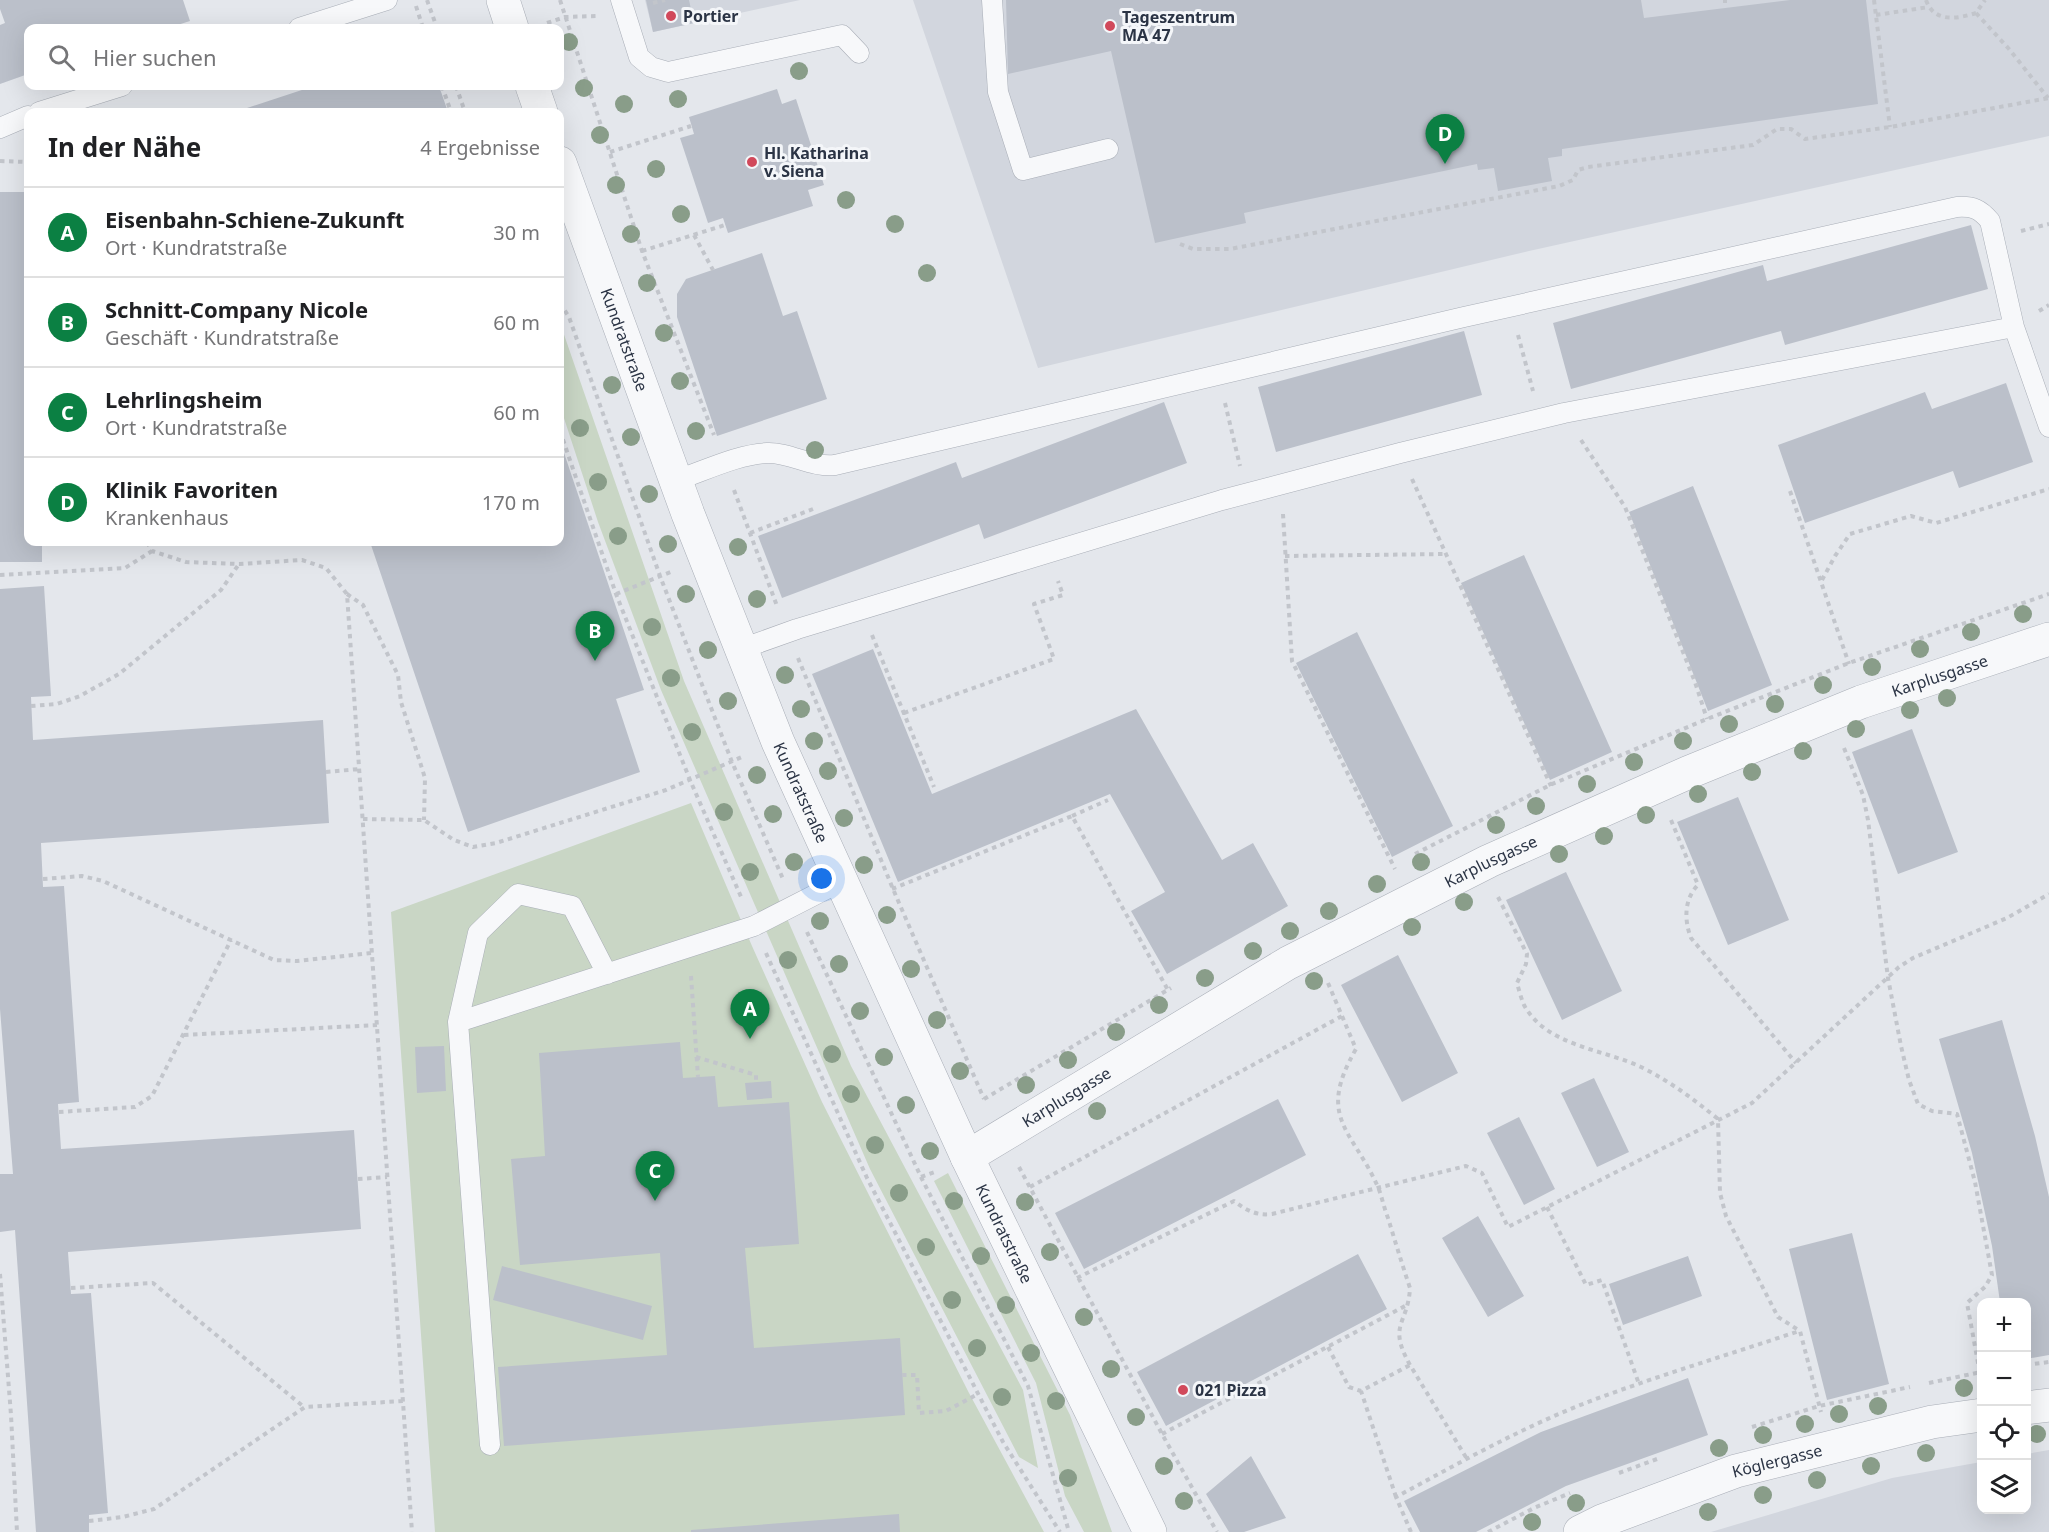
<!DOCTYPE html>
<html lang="de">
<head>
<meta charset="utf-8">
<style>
  body { margin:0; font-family:"Noto Sans",sans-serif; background:#f6f6f6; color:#202124 }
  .controls { position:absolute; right:18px; bottom:18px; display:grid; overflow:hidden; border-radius:12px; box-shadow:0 6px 24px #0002 }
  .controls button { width:54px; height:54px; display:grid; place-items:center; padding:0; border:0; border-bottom:2px solid #e0e0e0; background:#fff; color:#202124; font:30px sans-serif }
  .you { position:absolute; left:822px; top:879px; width:21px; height:21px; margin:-15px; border:4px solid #fff; border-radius:50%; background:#1a73e8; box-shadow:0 0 0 9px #1a73e833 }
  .badge { display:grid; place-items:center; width:39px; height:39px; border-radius:50%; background:#0b8043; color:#fff; font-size:20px; font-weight:700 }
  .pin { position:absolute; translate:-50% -50px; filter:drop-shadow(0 2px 3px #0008) }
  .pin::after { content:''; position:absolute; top:32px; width:21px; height:18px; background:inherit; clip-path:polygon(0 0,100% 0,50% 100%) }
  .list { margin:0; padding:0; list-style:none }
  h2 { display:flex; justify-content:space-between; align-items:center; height:78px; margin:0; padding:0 24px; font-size:26px }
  h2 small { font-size:20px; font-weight:400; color:#757577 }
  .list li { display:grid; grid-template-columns:39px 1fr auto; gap:18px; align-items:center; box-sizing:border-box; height:90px; padding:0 24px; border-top:2px solid #e0e0e0 }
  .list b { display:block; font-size:22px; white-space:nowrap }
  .list p { margin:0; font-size:20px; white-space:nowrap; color:#757577 }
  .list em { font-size:20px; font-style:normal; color:#757577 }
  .icon { flex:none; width:33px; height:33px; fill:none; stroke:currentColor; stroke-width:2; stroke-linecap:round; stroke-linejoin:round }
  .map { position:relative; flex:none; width:2049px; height:1532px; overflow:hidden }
  .search { position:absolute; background:#fff; box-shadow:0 6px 24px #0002; left:24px; top:24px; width:540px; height:66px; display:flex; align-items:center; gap:15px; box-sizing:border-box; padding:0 21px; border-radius:12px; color:#757577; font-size:22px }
  .panel { position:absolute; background:#fff; box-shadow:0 6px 24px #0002; left:24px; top:108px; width:540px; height:438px; border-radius:12px }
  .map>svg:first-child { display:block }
  .built { fill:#d2d6de }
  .green { fill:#c9d6c5 }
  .building { fill:#bbc0ca }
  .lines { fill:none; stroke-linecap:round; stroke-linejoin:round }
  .service-casing { stroke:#a9aeb7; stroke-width:21 }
  .minor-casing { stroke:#a9aeb7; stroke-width:34 }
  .tertiary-casing { stroke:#a9aeb7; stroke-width:34 }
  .path { stroke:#c2c5cb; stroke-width:4; stroke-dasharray:4.5 4.5; stroke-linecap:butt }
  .service { stroke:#f7f8fa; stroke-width:20 }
  .minor { stroke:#f7f8fa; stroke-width:33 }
  .tertiary { stroke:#f7f8fa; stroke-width:33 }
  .tree { fill:#899d89 }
  .poi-dot { fill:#d1495b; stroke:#f4f6f9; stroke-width:2 }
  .labels { text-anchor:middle; stroke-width:6; stroke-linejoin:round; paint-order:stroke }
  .poi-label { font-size:16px; font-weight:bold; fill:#2b3445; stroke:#f4f6f9; text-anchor:start }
  .street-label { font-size:16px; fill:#2b3445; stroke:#f4f6f9 }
</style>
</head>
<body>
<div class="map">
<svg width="2049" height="1532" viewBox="0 0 2049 1532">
  <rect width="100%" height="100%" fill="#e4e7ec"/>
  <path class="built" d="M645,0H800L653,32Z
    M913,0H2049V136L1529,251L1038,368Z
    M2049,1450V1532H1711L1892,1478L1981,1462L1982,1510H2026L2027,1454Z"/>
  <path class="green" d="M560,323L684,681L851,1066L1023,1390L1038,1468L1019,1457L870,1169L661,690L598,522L560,406Z
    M691,803L752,946L822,1102L969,1393L1044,1532H435L391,912Z
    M948,1173L1070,1415L1112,1532H1084L1065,1496L1036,1383L934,1181Z"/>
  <path class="building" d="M0,0H183L190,21L168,28H28V74L0,84V25L5,23L0,9Z
    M646,0H689L694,23L653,32Z
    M1006,0H1641L1644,18L1790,0H1866L1878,104L1562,149V156L1548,158L1552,181L1498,191L1494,168L1478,170L1477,164L1244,213L1246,223L1155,243L1111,51L1008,74Z
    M314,86H439L448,112H235Z
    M777,89L782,104L796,99L824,185L808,190L813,206L728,233L723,218L708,223L680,138L694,134L689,117Z
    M0,192H28V542H42V562H0Z
    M1971,225L1988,289L1785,345L1781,331L1571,389L1553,323L1763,265L1767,281Z
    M762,253L783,316L797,311L827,399L717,436L677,317V294L686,279Z
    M1464,331L1482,395L1276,452L1258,387Z
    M2006,383L2033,462L1959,488L1953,471L1805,523L1778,445L1925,392L1932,409Z
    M1164,402L1187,463L984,539L979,524L782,598L758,536L956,462L962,478Z
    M560,441L644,690L616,699L640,772L468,832L370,542H560Z
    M1693,486L1772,685L1708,711L1629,512Z
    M1524,555L1612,752L1550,780L1461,583Z
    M44,586L51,696L31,697L33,740L323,720L329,823L41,843L43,887L64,886L79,1102L58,1104L61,1149L354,1130L361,1229L68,1252L71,1294L91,1293L108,1513L89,1515V1532H36L15,1230L0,1232V1174H13L0,1009V589Z
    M1357,632L1453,826L1392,857L1296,663Z
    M873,649L932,794L1136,709L1222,860L1253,843L1288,906L1167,974L1131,911L1165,892L1110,794L898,882L812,674Z
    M1912,729L1958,852L1898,874L1852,752Z
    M1738,797L1789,920L1728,945L1677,822Z
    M1566,872L1622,991L1562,1020L1506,900Z
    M1398,955L1458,1073L1402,1102L1341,985Z
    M2002,1020L2035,1136L2049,1197V1355L2026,1359V1302H2000L1992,1246L1972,1153L1939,1039Z
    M680,1042L683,1078L715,1076L718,1107L789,1102L799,1244L745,1248L754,1348L900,1338L905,1415L504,1446L498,1367L667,1355L660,1253L520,1265L511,1159L545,1156L539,1053Z
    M444,1046L446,1091L417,1093L415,1047Z
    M1594,1078L1629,1152L1597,1167L1561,1093Z
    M771,1081L772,1098L747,1100L745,1083Z
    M1278,1099L1306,1155L1084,1269L1055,1213Z
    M1519,1117L1555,1189L1524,1205L1487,1133Z
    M1478,1216L1524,1296L1488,1317L1442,1238Z
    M1852,1233L1889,1384L1827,1400L1789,1249Z
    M1358,1254L1387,1309L1166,1426L1137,1372Z
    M1688,1256L1702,1296L1623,1325L1609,1284Z
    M502,1266L652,1306L643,1340L493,1300Z
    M1688,1378L1708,1435L1566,1486L1476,1532H1420L1404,1501L1541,1432Z
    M1251,1456L1286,1518L1244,1532H1229L1206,1494Z
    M899,1514L900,1532H691V1530Z"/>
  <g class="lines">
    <g class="service-casing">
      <path id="service" d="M621,0L639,57L651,67L668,72L842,35L859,53
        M992,0L998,92L1023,170L1108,149
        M299,28L387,0
        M39,112L122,86
        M0,128L28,116
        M677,480C704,471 739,454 767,453C790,452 812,468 835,465L1464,317L1957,207C1973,206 1980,209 1990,221L2014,327L2049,427
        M741,649L797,629L1222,500L1400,453L1564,413L2014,327
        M458,1022L754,926L840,882
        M490,1445L458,1022L478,933L518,894L572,906L607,974"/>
    </g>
    <g class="minor-casing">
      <g id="minor">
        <path id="s1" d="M967,1157L1288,963L1489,861L1687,773L1861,702L2049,639"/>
        <path d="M2026,1408L2049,1405"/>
        <path id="s2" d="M1580,1532L1602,1521L1736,1471L1932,1422L1982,1415"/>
      </g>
    </g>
    <g class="tertiary-casing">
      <g id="tertiary">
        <path d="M503,0L512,28"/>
        <path d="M532,86L541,112"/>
        <path id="s3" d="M560,163L688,514L778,742L967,1157L1150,1532"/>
      </g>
    </g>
    <path class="path" d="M427,0L437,28
      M560,0L642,251L714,435
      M1725,0V3
      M1874,0L1890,127
      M1926,0C1934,23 1957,19 1976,13L1985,0
      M653,3L665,0
      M416,6L423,28
      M1976,13L2009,49L2048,98
      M1876,15L1929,7
      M547,23L565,17L596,16
      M442,86L451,112
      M456,86L465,112
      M610,152L691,126
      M0,161L28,162
      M2021,231L2049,224
      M694,235L713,270
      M1180,244L1193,249H1230L1559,186L1573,180L1578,170L1588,167L1753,145L1777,129H1791L1805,139L1890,127L2049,98
      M642,251L725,225
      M560,303L569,317L660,576L732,762L783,879
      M2039,311L2049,305
      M1518,335L1533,391
      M1225,403L1240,466
      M560,431L616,594L690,780L742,899
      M1581,440L1625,507L1695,682L1707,719
      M1412,479L1551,786
      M734,490L777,606
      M1790,491L1849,664
      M1283,514L1292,661L1395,869
      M750,533L813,509
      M147,542L152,551L186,562L239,564L302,560L326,568L347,594L412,1532
      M1285,556L1446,554
      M0,575L125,568L152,551
      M1822,580L1835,556L1850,534L1911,516L1936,523L2049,489
      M347,594L363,605L398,675L401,702L425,778L424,820
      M616,594L673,571
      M872,635L934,787
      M798,658L893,889L984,1099
      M31,706L57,704L80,696L119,674L221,590L239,564
      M904,713L1054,659L1034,604L1063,595L1058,581
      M1844,748L1863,795L1868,820L1888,978L1901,1046L1909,1080L1918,1104L1932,1111L1957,1114L1975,1182L1992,1275L1985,1287L1967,1303L1981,1379
      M326,772L359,769
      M1072,816L1108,800
      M363,819L424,820L454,840L473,847L496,843L666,790L744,756
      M1671,820L1698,885C1684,899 1684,920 1691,938L1796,1063
      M1415,854L1550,785L1707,719L1849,663L2049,594
      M43,879L82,876L103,881L274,960L297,961L372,953
      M892,889L1072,816L1169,992
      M1498,897L1527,954L1526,964L1517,983C1519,990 1521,998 1524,1005C1546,1046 1603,1049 1641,1067C1671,1082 1692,1098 1718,1119L1720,1193L1726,1216L1778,1317L1800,1331L1821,1412
      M807,932L921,1177L1028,1386L1069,1532
      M766,953L867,1178L1003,1442L1060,1532
      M691,976L698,1077
      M1328,983L1356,1049C1316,1118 1352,1129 1378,1187C1382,1197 1384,1208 1388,1218C1395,1241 1402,1264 1410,1288C1408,1325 1387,1324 1410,1365L1467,1459
      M184,1035L377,1025
      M696,1057L756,1075V1082
      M984,1099L1171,988
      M59,1112L135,1107L152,1096L231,940
      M1019,1167L1162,1434L1217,1532
      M921,1177L935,1172
      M358,1179L387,1177
      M1030,1187L1342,1016
      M1547,1207L1586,1285L1602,1280L1639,1384
      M0,1274L11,1415L17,1532
      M1077,1278L1234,1201C1246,1210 1256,1216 1272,1214L1466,1166L1482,1173L1508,1227L1752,1103L1899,967L1913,958L2007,918L2049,894
      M71,1288L153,1283L304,1407
      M1328,1347L1349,1387L1361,1391
      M2026,1365L2049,1362
      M902,1375H917L919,1413L946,1411L978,1394
      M1929,1383L1981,1372
      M1752,1427L1819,1406L1910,1387
      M1162,1434L1407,1305
      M1619,1473L1657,1459
      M1396,1497L1361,1391L1410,1365
      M89,1521L123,1517L154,1509L305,1407L403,1401
      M1411,1532L1396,1497C1461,1462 1526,1425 1596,1399C1663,1374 1731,1354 1799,1331
      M1488,1532L1534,1508L1570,1493"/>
    <use href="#service" class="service"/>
    <use href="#minor" class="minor"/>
    <use href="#tertiary" class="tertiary"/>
  </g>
  <g class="tree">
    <circle cx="569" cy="42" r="9"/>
    <circle cx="799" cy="71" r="9"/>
    <circle cx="584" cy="88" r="9"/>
    <circle cx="678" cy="99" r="9"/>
    <circle cx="624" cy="104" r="9"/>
    <circle cx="600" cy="135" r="9"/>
    <circle cx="656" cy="169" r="9"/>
    <circle cx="616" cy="185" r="9"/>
    <circle cx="846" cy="200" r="9"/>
    <circle cx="681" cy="214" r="9"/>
    <circle cx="895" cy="224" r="9"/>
    <circle cx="631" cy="234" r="9"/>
    <circle cx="927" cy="273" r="9"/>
    <circle cx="647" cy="283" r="9"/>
    <circle cx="664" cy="333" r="9"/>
    <circle cx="680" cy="381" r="9"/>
    <circle cx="612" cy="385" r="9"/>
    <circle cx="580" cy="428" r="9"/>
    <circle cx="696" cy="431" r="9"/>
    <circle cx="631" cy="437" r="9"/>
    <circle cx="815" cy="450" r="9"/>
    <circle cx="598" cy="482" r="9"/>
    <circle cx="649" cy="494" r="9"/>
    <circle cx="618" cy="536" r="9"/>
    <circle cx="668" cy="544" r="9"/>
    <circle cx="738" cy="547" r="9"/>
    <circle cx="686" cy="594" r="9"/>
    <circle cx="757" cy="599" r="9"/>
    <circle cx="2023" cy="614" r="9"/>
    <circle cx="652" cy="627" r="9"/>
    <circle cx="1971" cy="632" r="9"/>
    <circle cx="1920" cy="649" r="9"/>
    <circle cx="708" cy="650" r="9"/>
    <circle cx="1872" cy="667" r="9"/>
    <circle cx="785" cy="675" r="9"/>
    <circle cx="671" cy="678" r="9"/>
    <circle cx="1823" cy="685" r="9"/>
    <circle cx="1947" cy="698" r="9"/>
    <circle cx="728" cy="701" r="9"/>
    <circle cx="1775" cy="704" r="9"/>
    <circle cx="801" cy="709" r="9"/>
    <circle cx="1910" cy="710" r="9"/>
    <circle cx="1729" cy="724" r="9"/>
    <circle cx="1856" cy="729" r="9"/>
    <circle cx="692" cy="732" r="9"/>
    <circle cx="814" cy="741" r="9"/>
    <circle cx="1683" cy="741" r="9"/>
    <circle cx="1803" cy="751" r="9"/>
    <circle cx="1634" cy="762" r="9"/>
    <circle cx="828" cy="771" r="9"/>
    <circle cx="1752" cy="772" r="9"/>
    <circle cx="757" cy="775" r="9"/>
    <circle cx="1587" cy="784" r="9"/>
    <circle cx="1698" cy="794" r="9"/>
    <circle cx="1536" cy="806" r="9"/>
    <circle cx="724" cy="812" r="9"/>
    <circle cx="773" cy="814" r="9"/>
    <circle cx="1646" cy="815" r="9"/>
    <circle cx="844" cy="818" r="9"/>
    <circle cx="1496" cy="825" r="9"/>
    <circle cx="1604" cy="836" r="9"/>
    <circle cx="1559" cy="854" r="9"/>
    <circle cx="794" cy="862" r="9"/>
    <circle cx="1421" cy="862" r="9"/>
    <circle cx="864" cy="865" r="9"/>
    <circle cx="750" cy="872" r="9"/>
    <circle cx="1377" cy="884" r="9"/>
    <circle cx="1464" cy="902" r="9"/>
    <circle cx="1329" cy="911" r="9"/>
    <circle cx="887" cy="915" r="9"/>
    <circle cx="820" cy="921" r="9"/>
    <circle cx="1412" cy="927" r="9"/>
    <circle cx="1290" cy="931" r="9"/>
    <circle cx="1253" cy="951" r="9"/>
    <circle cx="788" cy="960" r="9"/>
    <circle cx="839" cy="964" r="9"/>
    <circle cx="911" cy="969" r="9"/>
    <circle cx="1205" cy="978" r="9"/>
    <circle cx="1314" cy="981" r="9"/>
    <circle cx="1159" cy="1005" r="9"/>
    <circle cx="860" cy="1011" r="9"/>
    <circle cx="937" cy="1020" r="9"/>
    <circle cx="1116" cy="1032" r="9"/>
    <circle cx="832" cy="1054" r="9"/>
    <circle cx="884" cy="1057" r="9"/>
    <circle cx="1068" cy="1060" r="9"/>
    <circle cx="960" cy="1071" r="9"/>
    <circle cx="1026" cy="1085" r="9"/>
    <circle cx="851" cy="1094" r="9"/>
    <circle cx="906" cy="1105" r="9"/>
    <circle cx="1097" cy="1111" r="9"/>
    <circle cx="875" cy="1145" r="9"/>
    <circle cx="930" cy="1151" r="9"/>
    <circle cx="899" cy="1193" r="9"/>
    <circle cx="954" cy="1201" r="9"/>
    <circle cx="1025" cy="1202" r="9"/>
    <circle cx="926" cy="1247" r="9"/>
    <circle cx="1050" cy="1252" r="9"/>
    <circle cx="981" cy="1256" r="9"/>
    <circle cx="952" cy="1300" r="9"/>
    <circle cx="1006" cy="1305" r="9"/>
    <circle cx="1084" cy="1317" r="9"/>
    <circle cx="977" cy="1348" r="9"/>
    <circle cx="1031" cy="1353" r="9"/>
    <circle cx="1111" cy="1369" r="9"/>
    <circle cx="1964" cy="1388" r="9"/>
    <circle cx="1002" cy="1397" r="9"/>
    <circle cx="1056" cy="1401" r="9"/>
    <circle cx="1878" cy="1406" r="9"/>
    <circle cx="1839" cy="1414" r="9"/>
    <circle cx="1136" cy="1417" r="9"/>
    <circle cx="1805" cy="1424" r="9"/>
    <circle cx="2037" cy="1434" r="9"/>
    <circle cx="1763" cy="1435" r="9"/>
    <circle cx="1719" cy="1448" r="9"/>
    <circle cx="1926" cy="1453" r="9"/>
    <circle cx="1164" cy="1466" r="9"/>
    <circle cx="1871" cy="1466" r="9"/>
    <circle cx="1068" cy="1478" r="9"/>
    <circle cx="1817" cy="1480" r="9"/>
    <circle cx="1763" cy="1495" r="9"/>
    <circle cx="1184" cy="1501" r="9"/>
    <circle cx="1576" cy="1503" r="9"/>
    <circle cx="1708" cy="1512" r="9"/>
    <circle cx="1532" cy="1522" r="9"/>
  </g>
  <g class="poi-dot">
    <circle cx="671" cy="16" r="6"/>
    <circle cx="1110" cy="26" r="6"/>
    <circle cx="752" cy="162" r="6"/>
    <circle cx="1183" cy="1390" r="6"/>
  </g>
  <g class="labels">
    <g class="poi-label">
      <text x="683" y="22">Portier</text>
      <text x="1122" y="23">Tageszentrum<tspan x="1122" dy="18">MA 47</tspan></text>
      <text x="764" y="159">Hl. Katharina<tspan x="764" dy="18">v. Siena</tspan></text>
      <text x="1195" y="1396">021 Pizza</text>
    </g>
    <g class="street-label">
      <text dy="6" stroke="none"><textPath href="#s3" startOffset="188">Kundratstraße</textPath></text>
      <text dy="6" stroke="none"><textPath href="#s1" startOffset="1088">Karplusgasse</textPath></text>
      <text dy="6" stroke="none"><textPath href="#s3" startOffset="674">Kundratstraße</textPath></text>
      <text dy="6" stroke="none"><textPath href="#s1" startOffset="602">Karplusgasse</textPath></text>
      <text dy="6" stroke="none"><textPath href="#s1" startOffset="116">Karplusgasse</textPath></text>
      <text dy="6" stroke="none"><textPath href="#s3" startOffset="1160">Kundratstraße</textPath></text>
      <text dy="6" stroke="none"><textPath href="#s2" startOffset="210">Köglergasse</textPath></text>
    </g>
  </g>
</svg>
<div class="controls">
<button>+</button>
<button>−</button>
<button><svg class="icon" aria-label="locate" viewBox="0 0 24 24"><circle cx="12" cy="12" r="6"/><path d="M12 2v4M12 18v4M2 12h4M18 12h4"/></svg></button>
<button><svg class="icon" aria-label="layers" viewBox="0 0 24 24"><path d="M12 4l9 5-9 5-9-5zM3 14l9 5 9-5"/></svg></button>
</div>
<div class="you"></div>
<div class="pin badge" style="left:750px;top:1039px">A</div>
<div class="pin badge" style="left:595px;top:661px">B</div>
<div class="pin badge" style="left:655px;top:1201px">C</div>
<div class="pin badge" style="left:1445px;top:164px">D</div>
<div class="search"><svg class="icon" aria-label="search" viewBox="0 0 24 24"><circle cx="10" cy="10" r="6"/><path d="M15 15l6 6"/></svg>Hier suchen</div>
<section class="panel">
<h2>In der Nähe<small>4 Ergebnisse</small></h2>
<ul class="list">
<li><span class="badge">A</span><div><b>Eisenbahn-Schiene-Zukunft</b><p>Ort · Kundratstraße</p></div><em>30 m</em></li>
<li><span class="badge">B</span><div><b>Schnitt-Company Nicole</b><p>Geschäft · Kundratstraße</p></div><em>60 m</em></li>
<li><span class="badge">C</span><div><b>Lehrlingsheim</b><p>Ort · Kundratstraße</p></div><em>60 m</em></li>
<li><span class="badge">D</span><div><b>Klinik Favoriten</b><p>Krankenhaus</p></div><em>170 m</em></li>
</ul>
</section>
</div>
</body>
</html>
